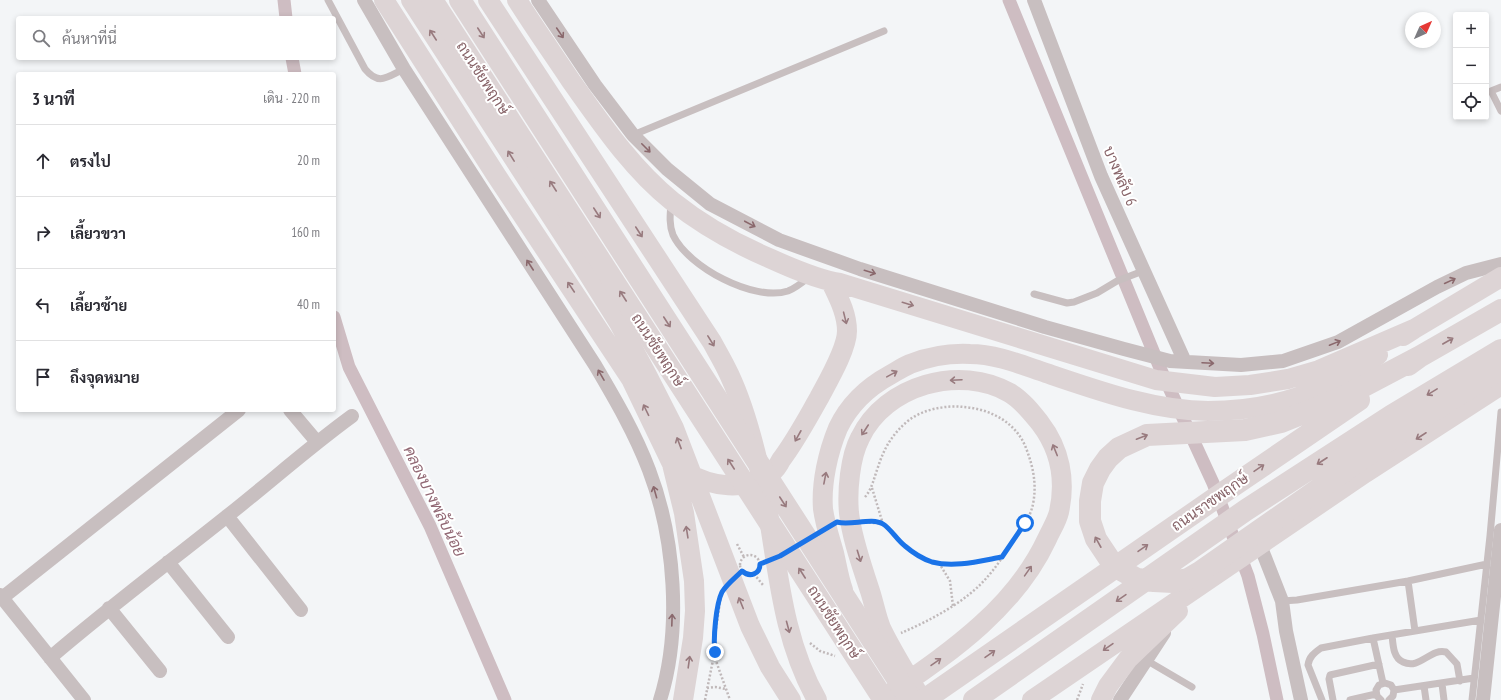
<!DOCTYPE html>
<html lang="th">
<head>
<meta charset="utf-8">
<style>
  body { margin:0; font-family:"PT Sans Narrow",Sarabun,sans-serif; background:#f7f7f7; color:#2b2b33 }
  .controls { position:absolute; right:12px; top:12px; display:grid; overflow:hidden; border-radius:4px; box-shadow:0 2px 6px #0003 }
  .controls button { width:36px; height:36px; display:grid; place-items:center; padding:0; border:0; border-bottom:1px solid #e1e1e2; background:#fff; color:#2b2b33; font:20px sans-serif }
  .compass { position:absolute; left:1405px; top:12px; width:36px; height:36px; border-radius:50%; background:#fff; box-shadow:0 2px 6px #0003; rotate:45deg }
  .stop { position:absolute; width:12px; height:12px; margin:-9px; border:3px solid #1a73e8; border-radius:50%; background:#fff }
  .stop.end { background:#1a73e8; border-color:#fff; box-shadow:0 1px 4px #0008 }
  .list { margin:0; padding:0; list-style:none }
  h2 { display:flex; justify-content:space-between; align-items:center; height:52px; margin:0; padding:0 16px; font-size:17px }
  h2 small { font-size:13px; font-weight:400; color:#7c7c81 }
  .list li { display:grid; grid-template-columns:26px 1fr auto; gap:12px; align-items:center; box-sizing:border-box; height:72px; padding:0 16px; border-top:1px solid #e1e1e2 }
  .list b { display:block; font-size:15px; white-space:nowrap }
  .list em { font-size:13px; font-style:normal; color:#7c7c81 }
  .icon { flex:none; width:22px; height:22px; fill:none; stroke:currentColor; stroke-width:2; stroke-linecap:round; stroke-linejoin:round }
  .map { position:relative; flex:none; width:1501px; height:700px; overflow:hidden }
  .search { position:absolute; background:#fff; box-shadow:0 2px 6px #0003; left:16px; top:16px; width:320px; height:44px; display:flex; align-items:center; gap:10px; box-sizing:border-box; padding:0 14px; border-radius:4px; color:#7c7c81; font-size:15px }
  .panel { position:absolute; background:#fff; box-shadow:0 2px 6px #0003; left:16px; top:72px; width:320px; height:340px; border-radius:4px }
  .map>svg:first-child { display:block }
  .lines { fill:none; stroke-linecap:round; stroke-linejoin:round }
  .canal { stroke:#cebdc2; stroke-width:13 }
  .path { stroke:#c0b9ba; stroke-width:2.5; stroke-dasharray:2 2; stroke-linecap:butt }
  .service { stroke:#c8bfc0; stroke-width:7 }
  .minor { stroke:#c8bfc0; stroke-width:14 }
  .secondary { stroke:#ddd4d5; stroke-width:20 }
  .primary { stroke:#ddd4d5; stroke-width:22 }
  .oneway { stroke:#987a7e }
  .oneway2 { stroke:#8a686c }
  .route { stroke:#1a73e8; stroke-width:5 }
  .labels { text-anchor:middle; stroke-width:4; stroke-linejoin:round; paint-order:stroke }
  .street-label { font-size:15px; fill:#876368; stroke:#fff }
  .water-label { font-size:16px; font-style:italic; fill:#926975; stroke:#fff }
</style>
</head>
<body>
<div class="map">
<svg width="1501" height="700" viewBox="0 0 1501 700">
  <rect width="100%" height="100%" fill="#f3f5f7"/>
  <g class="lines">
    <path class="canal" d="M284,0L286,18
      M1009,0L1160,368L1213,483L1248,576L1263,634L1277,700
      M292,58L295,74
      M334,317L349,367L430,526L505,700"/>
    <path class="path" d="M872,488L883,524
      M865,497C872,489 874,478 878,467C884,448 893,433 909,420C924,409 946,405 964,407C990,409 1016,422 1026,448C1033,466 1037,484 1033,504C1030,519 1019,534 1010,546C1003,556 997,566 989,575C968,601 931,620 901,633
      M865,522L883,524C896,538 912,556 931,562C954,568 980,561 1002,557
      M737,544L744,557
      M740 565a10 10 0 1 1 20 0a10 10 0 1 1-20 0Z
      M939,563L950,581L953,606
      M754,574L763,585
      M721,595L714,642L716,661L730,700
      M810,643L820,651L835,656
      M707,688L715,687L726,689
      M705,700L714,655
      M1077,700L1083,684"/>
    <path class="service" d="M328,0L365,69C379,86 387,77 404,69
      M1501,87L1491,91L1501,111
      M633,135L884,31
      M671,204C670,215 669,225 673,235C688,267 754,302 788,291C796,288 803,282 809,277
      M1034,294L1067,303L1074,302L1097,293L1117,281L1143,271
      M1408,581L1415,631
      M1282,601L1297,600L1408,581L1487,564
      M1392,635C1393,644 1393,658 1403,662C1420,670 1430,648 1446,652L1457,664L1460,681
      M1373,638L1383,683
      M1146,660L1192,687
      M1442,684L1444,700
      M1424,686L1426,700
      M1394,690L1474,678
      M1322,700L1308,665C1309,657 1314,653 1321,648L1373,638L1481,620
      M1333,700L1329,679L1330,675L1379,664
      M1350,700L1376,694
      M1381,700L1377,696L1376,690L1379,685L1385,683L1391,685L1394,690L1393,696L1389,700
      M1472,700L1490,536L1501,412"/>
    <path class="minor" d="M364,0L404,69L595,365C615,399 635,433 649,470C675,538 682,630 660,700
      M538,0L595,85L633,135L667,169L710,204L779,240L860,269L1045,327L1124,349L1170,361L1241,365L1283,361L1338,342L1437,287L1466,273L1501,264
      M1034,0L1101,176L1185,362
      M290,410L317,442
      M227,516L301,610
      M1260,545L1282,601L1286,631L1301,700
      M168,562L228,637
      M0,595L84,700
      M2,598L239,410
      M109,608L160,671
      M50,658C107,609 167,564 226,517C268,484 308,448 352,416
      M1120,700L1164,633
      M1483,700L1501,530"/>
    <path class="secondary" d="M384,0L496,175L631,379L672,464L684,513L694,581L695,611L693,638L683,700
      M411,0L579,259L619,323L647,375L674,428L750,626L770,667L791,700
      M488,0L712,342C718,353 724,363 729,374C746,410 756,451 764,490C778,562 780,634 817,700
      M517,0C534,27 553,54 571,81C601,123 631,168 672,201C702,225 734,243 769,258C789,267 818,280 840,283L1156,380L1215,387L1250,385L1288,379L1319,370L1414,329
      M1403,336L1414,329L1501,277
      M684,471C711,487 746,493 772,472C776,469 779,464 781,460C796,440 807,419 819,398C828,381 847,349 847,331C847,313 838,297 831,282
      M843,590C839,579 837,566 834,553C830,539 825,524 823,509C821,483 828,452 838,428C849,405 868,387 890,375C897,371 903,367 910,364C928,357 950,353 970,354C996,354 1022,365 1046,373C1097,390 1154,411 1208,411C1272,411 1326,393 1378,355
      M881,700C944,656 1013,612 1047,539C1051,530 1057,521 1059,512C1066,480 1060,449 1040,423C1032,413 1022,400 1010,393C960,364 885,385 860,438C850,457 847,491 849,513C852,539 862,566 870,591C874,603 876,616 881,628C892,651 906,673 919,695
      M1032,700L1365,473L1501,385
      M1101,700L1108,686L1128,659L1178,611"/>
    <path class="primary" d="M432,0L884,700
      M460,0L911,700
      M1419,357L1343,397L1281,422L1245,430L1147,435L1119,448L1108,458L1100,469L1093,483L1090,501V521L1096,539L1114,566L1137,579L1154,581L1173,582L1188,579L1200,572L1409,426L1501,368
      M1408,365L1419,357L1501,310
      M924,700L1227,490L1359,400
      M974,700L1246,510L1391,416L1501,350"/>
  </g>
  <defs><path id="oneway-shaft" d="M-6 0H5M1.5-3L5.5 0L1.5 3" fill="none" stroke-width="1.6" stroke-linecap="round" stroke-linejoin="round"/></defs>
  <g class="oneway">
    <use href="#oneway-shaft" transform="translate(481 33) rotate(57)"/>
    <use href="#oneway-shaft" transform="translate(433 35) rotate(-123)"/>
    <use href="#oneway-shaft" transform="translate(511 156) rotate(-122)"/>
    <use href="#oneway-shaft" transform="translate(553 186) rotate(-123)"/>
    <use href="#oneway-shaft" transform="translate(597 213) rotate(57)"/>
    <use href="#oneway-shaft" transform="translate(639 232) rotate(57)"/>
    <use href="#oneway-shaft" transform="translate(571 287) rotate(-124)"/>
    <use href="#oneway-shaft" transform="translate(623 296) rotate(-123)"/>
    <use href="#oneway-shaft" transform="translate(908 304) rotate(17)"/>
    <use href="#oneway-shaft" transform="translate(845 318) rotate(76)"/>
    <use href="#oneway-shaft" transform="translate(667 322) rotate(57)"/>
    <use href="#oneway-shaft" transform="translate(711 341) rotate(58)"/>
    <use href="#oneway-shaft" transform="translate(1448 341) rotate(-30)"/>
    <use href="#oneway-shaft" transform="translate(892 374) rotate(-29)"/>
    <use href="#oneway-shaft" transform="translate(956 380) rotate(177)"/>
    <use href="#oneway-shaft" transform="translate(1432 392) rotate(149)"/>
    <use href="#oneway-shaft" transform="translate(646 410) rotate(-116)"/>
    <use href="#oneway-shaft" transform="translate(865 430) rotate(123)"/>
    <use href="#oneway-shaft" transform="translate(798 436) rotate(119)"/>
    <use href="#oneway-shaft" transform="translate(1421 436) rotate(147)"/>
    <use href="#oneway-shaft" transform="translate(1142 437) rotate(-21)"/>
    <use href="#oneway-shaft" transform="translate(679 443) rotate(-111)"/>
    <use href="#oneway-shaft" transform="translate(1055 450) rotate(-112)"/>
    <use href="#oneway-shaft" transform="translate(1322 461) rotate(147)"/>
    <use href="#oneway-shaft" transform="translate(731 464) rotate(-123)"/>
    <use href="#oneway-shaft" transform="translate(1259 468) rotate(-34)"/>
    <use href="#oneway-shaft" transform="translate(825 478) rotate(-79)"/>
    <use href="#oneway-shaft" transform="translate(783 502) rotate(57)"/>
    <use href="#oneway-shaft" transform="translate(687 532) rotate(-99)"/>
    <use href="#oneway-shaft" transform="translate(1098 542) rotate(-119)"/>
    <use href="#oneway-shaft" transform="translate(1143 548) rotate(-35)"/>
    <use href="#oneway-shaft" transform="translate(859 556) rotate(73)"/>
    <use href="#oneway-shaft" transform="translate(1028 571) rotate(-55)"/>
    <use href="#oneway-shaft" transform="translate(802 573) rotate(-123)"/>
    <use href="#oneway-shaft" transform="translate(1121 598) rotate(145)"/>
    <use href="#oneway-shaft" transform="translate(741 603) rotate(-112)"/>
    <use href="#oneway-shaft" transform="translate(788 627) rotate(75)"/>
    <use href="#oneway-shaft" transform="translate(1108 647) rotate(145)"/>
    <use href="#oneway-shaft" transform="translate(990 654) rotate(-35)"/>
    <use href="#oneway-shaft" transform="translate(689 662) rotate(-82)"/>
    <use href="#oneway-shaft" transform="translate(936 662) rotate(-35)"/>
  </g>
  <g class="oneway2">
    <use href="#oneway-shaft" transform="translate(560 33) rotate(56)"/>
    <use href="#oneway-shaft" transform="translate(646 148) rotate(45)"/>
    <use href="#oneway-shaft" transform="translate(750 224) rotate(28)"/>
    <use href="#oneway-shaft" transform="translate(530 265) rotate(-123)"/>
    <use href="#oneway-shaft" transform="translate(870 272) rotate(17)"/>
    <use href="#oneway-shaft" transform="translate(1450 281) rotate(-25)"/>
    <use href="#oneway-shaft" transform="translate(1335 343) rotate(-22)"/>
    <use href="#oneway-shaft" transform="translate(1208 363) rotate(3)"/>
    <use href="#oneway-shaft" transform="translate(601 375) rotate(-120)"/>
    <use href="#oneway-shaft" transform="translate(655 492) rotate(-106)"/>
    <use href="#oneway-shaft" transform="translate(672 620) rotate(-88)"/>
  </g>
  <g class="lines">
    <path class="route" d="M715,652C713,639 716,604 722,592C727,584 735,578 742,571C750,578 760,574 760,564L780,556L837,522C850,526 872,517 883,524C891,529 897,540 905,546C912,552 923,559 932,562C954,568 980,561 1002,557L1025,523"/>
  </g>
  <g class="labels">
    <g class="street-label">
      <text transform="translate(483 78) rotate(57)" y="5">ถนนชัยพฤกษ์</text>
      <text transform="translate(1120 176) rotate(67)" y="5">บางพลับ 6</text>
      <text transform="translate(658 350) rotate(57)" y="5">ถนนชัยพฤกษ์</text>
      <text transform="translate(1210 502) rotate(-35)" y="5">ถนนราชพฤกษ์</text>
      <text transform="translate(834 622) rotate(57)" y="5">ถนนชัยพฤกษ์</text>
    </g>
    <g class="water-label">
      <text transform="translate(435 501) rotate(64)" y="6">คลองบางพลับน้อย</text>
    </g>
  </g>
</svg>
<div class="controls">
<button>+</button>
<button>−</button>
<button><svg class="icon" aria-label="locate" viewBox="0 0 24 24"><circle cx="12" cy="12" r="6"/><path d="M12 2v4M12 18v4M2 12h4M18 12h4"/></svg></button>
</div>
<svg class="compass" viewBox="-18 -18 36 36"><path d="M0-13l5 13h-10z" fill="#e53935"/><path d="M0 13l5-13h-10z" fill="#7c7c81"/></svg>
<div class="stop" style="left:1025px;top:523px"></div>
<div class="stop end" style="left:715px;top:652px"></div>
<div class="search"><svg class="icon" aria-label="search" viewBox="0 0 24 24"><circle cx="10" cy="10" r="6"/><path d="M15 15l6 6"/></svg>ค้นหาที่นี่</div>
<section class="panel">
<h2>3 นาที<small>เดิน · 220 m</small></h2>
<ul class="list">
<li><svg class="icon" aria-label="ahead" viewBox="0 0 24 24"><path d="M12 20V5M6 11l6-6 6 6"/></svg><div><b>ตรงไป</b></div><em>20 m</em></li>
<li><svg class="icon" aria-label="right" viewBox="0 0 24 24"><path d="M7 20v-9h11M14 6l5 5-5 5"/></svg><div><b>เลี้ยวขวา</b></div><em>160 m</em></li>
<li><svg class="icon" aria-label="left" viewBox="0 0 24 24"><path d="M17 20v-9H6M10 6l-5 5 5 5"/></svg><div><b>เลี้ยวซ้าย</b></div><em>40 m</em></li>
<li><svg class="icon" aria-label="arrive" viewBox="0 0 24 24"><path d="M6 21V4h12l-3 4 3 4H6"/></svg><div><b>ถึงจุดหมาย</b></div></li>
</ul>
</section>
</div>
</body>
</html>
